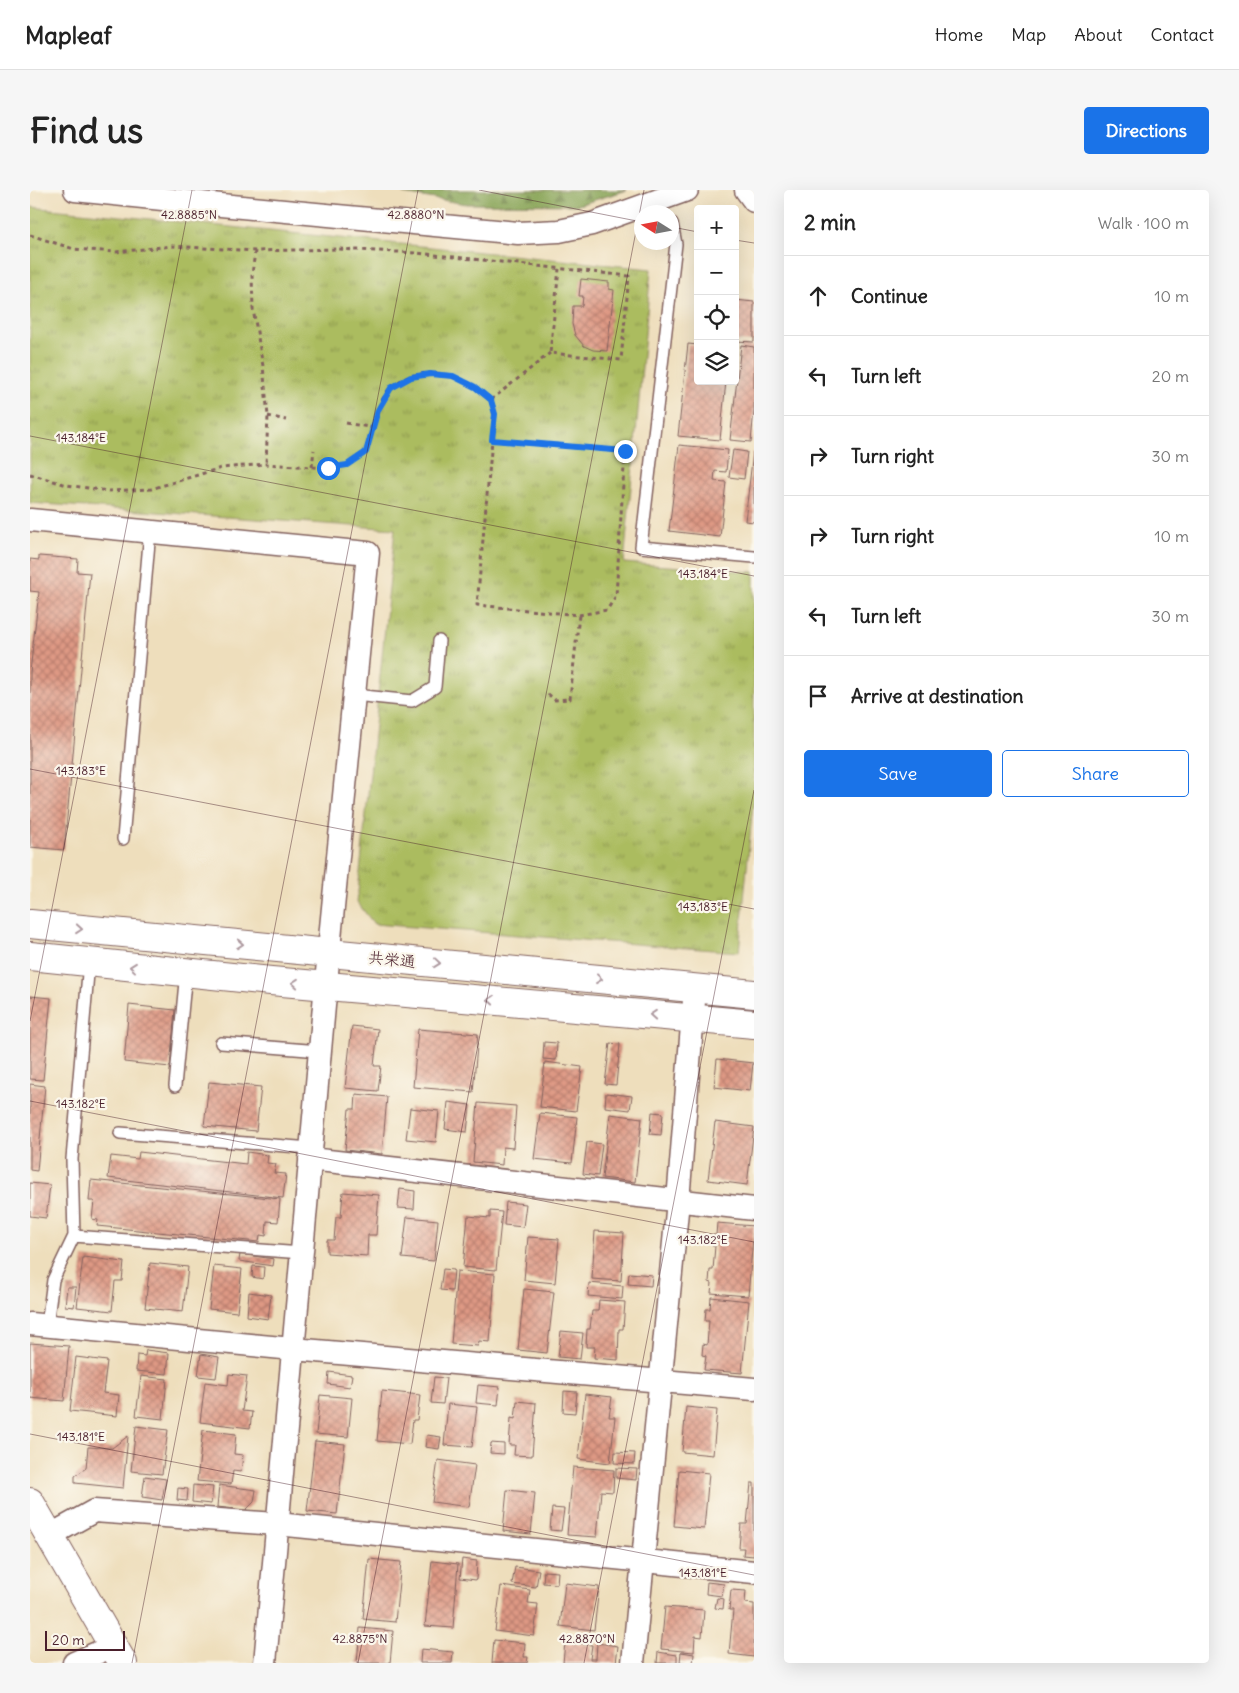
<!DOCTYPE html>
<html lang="en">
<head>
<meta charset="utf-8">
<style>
  body { margin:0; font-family:Delius,"Klee One",sans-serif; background:#f6f6f6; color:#222 }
  .controls { position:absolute; right:15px; top:15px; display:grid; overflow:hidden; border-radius:5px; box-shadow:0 5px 20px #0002 }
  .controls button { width:45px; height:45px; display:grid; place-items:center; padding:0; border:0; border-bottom:1px solid #e0e0e0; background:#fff; color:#222; font:25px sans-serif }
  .compass { position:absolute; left:604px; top:15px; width:45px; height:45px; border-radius:50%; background:#fff; box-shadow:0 5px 20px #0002; rotate:281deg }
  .scale { position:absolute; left:15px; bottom:12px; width:80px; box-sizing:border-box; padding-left:5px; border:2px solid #4a1f2b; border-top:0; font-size:14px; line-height:18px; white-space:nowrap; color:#4a1f2b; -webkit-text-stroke:4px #fbf7ec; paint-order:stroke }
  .stop { position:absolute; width:15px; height:15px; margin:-11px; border:4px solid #1a73e8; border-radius:50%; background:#fff }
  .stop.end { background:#1a73e8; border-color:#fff; box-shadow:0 1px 5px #0008 }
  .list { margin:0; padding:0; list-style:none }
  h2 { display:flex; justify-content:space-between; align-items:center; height:65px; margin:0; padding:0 20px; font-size:21px }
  h2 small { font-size:16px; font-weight:400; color:#767676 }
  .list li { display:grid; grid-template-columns:32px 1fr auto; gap:15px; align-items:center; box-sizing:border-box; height:80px; padding:0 20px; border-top:1px solid #e0e0e0 }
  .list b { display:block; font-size:19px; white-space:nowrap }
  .list em { font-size:16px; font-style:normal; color:#767676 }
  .actions { display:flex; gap:10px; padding:15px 20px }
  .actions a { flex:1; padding:11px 0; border:1px solid #1a73e8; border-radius:5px; text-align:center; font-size:18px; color:#1a73e8 }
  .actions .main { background:#1a73e8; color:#fff }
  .icon { flex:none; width:28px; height:28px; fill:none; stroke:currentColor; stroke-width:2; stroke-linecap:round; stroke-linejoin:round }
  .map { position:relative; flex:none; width:724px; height:1473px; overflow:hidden; border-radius:5px }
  header { display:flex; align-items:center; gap:30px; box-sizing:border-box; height:70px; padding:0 25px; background:#fff; border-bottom:1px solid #e0e0e0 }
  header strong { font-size:24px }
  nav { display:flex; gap:28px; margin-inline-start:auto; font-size:18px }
  .intro { display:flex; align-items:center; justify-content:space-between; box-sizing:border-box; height:120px; padding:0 30px }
  h1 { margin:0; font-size:35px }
  .button { padding:12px 22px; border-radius:5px; background:#1a73e8; color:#fff; font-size:18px; font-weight:700 }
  main { display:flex; gap:30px; padding:0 30px }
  aside { flex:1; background:#fff; border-radius:5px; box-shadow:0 5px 20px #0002 }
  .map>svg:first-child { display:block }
  .forest { fill:url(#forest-firs); stroke:#696240 }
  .park { fill:url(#park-tufts); stroke:#7a6e45 }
  .building { fill:url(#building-cross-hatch) }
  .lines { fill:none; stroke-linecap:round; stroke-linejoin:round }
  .lane-casing { stroke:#83625e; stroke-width:14 }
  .street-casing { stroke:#83625e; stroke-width:25 }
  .secondary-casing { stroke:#83625e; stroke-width:30 }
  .path { stroke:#83625e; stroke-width:3; stroke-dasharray:4 4; stroke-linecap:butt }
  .lane { stroke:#fff; stroke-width:11 }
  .street { stroke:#fff; stroke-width:22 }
  .secondary { stroke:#fff; stroke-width:28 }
  .oneway { stroke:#ae9aa0 }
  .route { stroke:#1a73e8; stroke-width:6 }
  .ticks { fill:none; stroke:#4a1f2b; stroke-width:1; stroke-opacity:0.45 }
  .labels { text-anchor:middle; stroke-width:4.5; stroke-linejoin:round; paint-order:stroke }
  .street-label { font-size:16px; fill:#4a1f2b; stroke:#fbf7ec }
  .ticks-label { font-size:12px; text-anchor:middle; fill:#4a1f2b; stroke:#fbf7ec; stroke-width:4.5; stroke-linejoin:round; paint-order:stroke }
</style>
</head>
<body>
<header>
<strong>Mapleaf</strong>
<nav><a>Home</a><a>Map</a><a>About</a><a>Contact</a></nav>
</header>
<div class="intro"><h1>Find us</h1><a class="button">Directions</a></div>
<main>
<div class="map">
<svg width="724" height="1473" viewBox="0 0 724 1473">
  <defs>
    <pattern id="forest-firs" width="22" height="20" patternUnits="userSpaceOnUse" patternTransform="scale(1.25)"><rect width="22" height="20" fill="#88a456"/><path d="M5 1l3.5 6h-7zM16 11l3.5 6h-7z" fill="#718547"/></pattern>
    <pattern id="park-tufts" width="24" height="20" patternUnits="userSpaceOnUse" patternTransform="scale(1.25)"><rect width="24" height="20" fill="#abbc5f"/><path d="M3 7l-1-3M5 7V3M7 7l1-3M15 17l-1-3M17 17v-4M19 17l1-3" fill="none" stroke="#8d984f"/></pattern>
    <pattern id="building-cross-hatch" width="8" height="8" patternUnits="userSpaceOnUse" patternTransform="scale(1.25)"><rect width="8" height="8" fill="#de9984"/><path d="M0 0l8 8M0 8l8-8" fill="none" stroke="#b67c6c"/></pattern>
  </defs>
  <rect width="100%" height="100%" fill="#fbf7ec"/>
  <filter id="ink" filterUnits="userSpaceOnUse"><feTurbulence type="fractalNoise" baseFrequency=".02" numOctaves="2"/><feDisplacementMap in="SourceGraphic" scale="10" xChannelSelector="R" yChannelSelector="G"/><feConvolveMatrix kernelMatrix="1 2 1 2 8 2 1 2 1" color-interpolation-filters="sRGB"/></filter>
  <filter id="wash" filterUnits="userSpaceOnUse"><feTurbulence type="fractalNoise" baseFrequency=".0096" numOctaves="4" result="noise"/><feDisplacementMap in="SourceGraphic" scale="20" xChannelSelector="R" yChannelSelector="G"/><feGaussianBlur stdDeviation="1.12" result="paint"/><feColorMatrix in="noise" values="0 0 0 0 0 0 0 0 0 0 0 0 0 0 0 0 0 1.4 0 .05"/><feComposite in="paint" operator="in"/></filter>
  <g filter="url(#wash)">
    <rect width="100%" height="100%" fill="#eedebc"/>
    <path class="forest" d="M373,0H597L548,15L437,14L373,4Z"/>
    <path class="park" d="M0,17L621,79L594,373L724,382V603L709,762L344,734L327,712L365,339L0,313Z"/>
    <g id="blocks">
      <path class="building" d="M551,89L579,92V99L584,100L577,161L563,160L554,156L545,145L542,134L543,116H552L553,106H549Z
        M705,110L724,112V152L705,151Z
        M658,154L668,155V191H696L690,250L648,246Z
        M711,155L724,157V220L721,252L700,250Z
        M649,255L698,260L696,282L685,281L684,291L696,292L690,347L639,341Z
        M703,260L717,262L714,289L699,287Z
        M723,262H724V332L715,331Z
        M9,366L48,369L47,382L60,383L34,660L0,657V482L9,402L0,401V369L9,370Z
        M0,806L21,808L13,890L0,889Z
        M99,815L145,820L140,877L94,872Z
        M322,836L348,839L344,876H351L348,901L315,898Z
        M388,839L448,844L443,902L383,897Z
        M514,852L527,853L526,870L513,869Z
        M580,853L590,854L586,895L575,894Z
        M687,869L723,873L720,901L684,897Z
        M515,872L552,877L546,921L510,917Z
        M179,892L231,897L226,941L174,936Z
        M0,894L15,896L7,981L0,980Z
        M576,903L602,906L600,920L575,917Z
        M326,904L357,907L352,964L315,960L319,919H325Z
        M418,912L440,915L437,942L415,939Z
        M448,913L486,916L483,958L473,957L472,975L443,972Z
        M380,918L409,921L406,952L376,949Z
        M622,922L633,923L631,945L620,944Z
        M510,923L547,927L542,973L504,969Z
        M580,924L612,928L605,992L572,988Z
        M685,932L724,937L717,995L678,990Z
        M557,952L572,954L568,986L553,984Z
        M109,962L216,974L217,962L238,965L237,973L246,974L244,983L256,984L253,1008L78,988L81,966L108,969Z
        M61,990L250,1009L248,1032L237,1031L236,1046L230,1045L229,1052L67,1036L68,1030L62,1029L64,1011H59Z
        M0,993L20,995L16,1028L0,1026Z
        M370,999L385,1001L384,1019L368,1018Z
        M313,1002L349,1005L346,1045H338L337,1066L297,1063V1050H304L306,1027H311Z
        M476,1012L496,1014L493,1037L474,1035Z
        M460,1021L472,1022L466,1080L433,1077L438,1026L460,1028Z
        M377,1027L408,1030L404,1071L372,1068Z
        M687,1033L724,1036L718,1106L681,1103L682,1093L679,1092L680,1080H683L685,1056H682L683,1045H686Z
        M565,1041L594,1043L591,1091L562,1089Z
        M498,1047L529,1049L525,1093L494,1090Z
        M210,1064L244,1069L243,1076L209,1071Z
        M53,1067L94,1072L92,1091H85L82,1121L47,1117Z
        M120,1073L158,1077L153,1122L115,1118Z
        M184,1076L212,1079L207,1122L179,1119Z
        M223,1076L234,1077L233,1089L222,1087Z
        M413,1079L424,1080L422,1101L410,1100Z
        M427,1081L465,1084L460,1152L449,1151L448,1156L421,1154Z
        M599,1083L622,1085L621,1096L598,1094Z
        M559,1093L593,1096L592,1109L558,1106Z
        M37,1097H46L44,1117L35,1116Z
        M494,1099L524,1102L517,1163L488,1160Z
        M219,1102L241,1105L238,1129L217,1126Z
        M681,1107L719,1111L712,1183L674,1180L676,1166L672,1165L673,1154L677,1155L679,1131H675L676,1119H680Z
        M569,1110L595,1112L593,1139H589L588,1170L564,1168L565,1157H556L557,1139H560L562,1121H568Z
        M531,1141L553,1143L550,1169L528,1167Z
        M0,1153L39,1156L34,1211L0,1208Z
        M116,1160L139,1163L137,1184L106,1181L107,1165L115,1166Z
        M171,1164L189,1167L186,1188L168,1186Z
        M46,1167L77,1171L73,1203L89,1205L87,1226L40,1221Z
        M299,1182L322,1185L320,1197L298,1194Z
        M199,1184L217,1186L212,1221L222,1222L220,1238L170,1232L175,1192L198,1195Z
        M111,1186L137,1189L133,1229L106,1226Z
        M404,1187L416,1188L413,1214L401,1213Z
        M448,1195L470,1197L468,1215L446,1213Z
        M352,1201L390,1205L387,1230H383L380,1254L347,1251Z
        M534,1201L547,1202L545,1223L533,1222Z
        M555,1204L582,1207L579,1227H585L580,1273L548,1269Z
        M290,1205L322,1208L318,1247L286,1244Z
        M487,1211L506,1213L502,1266L484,1265L485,1255H479L481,1228L485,1229Z
        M418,1214L447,1217L442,1257L414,1255Z
        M656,1217L687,1220L683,1265L652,1262Z
        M106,1236L138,1240L132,1284L101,1281Z
        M173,1240L206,1244L204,1264L213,1265L211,1282L203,1281L201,1294L167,1291Z
        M397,1245L411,1247L409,1259L395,1257Z
        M98,1246L93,1298L45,1293V1286L56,1278L58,1257L82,1258Z
        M285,1251L315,1254L307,1324L277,1321Z
        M461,1253L474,1254V1264L460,1263Z
        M585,1262L605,1263L604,1274L584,1273Z
        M408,1270L445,1275L439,1317L402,1312Z
        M543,1277L584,1280L583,1302L571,1301L567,1347L537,1345Z
        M586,1278L607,1279L606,1290L586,1288Z
        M649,1280L679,1283L674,1339L644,1336Z
        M115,1286L136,1289L132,1310L112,1307Z
        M721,1293H724V1366L713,1365L714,1358H709L711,1334H717Z
        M163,1295L183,1297L181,1314L162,1312Z
        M189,1295L226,1300L224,1312L216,1320L187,1317Z
        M148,1298L158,1299L157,1311L147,1310Z
        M477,1300L505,1303L501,1344L473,1341Z
        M522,1318L534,1319L531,1341L520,1340Z
        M339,1369L371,1372L365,1432L333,1429Z
        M432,1369L447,1371L446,1390L430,1388Z
        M402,1371L428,1374L423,1438L395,1436Z
        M485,1377L509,1380L506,1397L482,1394Z
        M514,1381L528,1382L527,1394L513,1393Z
        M677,1392L694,1394L692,1406L676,1404Z
        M535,1393L569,1397L564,1440L530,1436Z
        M471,1396L500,1400L498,1413L508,1414L504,1446L465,1441Z
        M701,1400L716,1401L715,1413L724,1414V1467L699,1464L703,1420H699Z
        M687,1408L694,1409L693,1419L685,1418Z
        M635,1417L674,1420L672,1447L665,1446L664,1462L631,1459Z
        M330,1438L363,1441L360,1473H327Z
        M464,1450L495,1453L494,1467H498L497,1473H462Z
        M535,1452L562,1455L560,1469H566L567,1453L588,1456L586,1473H533Z
        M391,1459L423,1462L422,1473H390Z
        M628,1462L647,1465V1473H627Z
        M651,1462L664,1464L663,1473L650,1472Z"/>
    </g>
  </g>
  <g filter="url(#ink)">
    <use href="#blocks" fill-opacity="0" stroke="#83625e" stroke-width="1"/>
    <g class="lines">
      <g class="lane-casing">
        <path id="lane" d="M642,33L646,54L611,357L724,367
          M324,505L382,511L405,497L409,451
          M93,649L120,341
          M59,772L42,969L44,1046L272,1063
          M191,853L290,861
          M145,896L156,782
          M90,943L281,958
          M17,1135L23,1090L44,1046"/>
      </g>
      <g class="street-casing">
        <path id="street" d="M45,0L191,15L488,43L529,41L562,34L657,0
          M716,0L724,11
          M0,330L338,363L301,738L235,1473
          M280,969L724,1019
          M0,1134L263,1159L724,1199
          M19,1346L64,1321L247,1334L724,1382
          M44,1473L83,1456
          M603,1473L648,1011L665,798"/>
      </g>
      <g class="secondary-casing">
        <path id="secondary" d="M0,734L724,804
          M0,766L241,791L724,834
          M0,1312L93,1473"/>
      </g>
      <path class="path" d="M0,45L44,59L86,62L142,56L225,61L307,59L387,63L599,86L591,170L520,163L529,79
        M225,61L222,85L223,119L233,176L238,226L236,274
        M461,210L520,163
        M238,226L256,230
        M316,233L344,238
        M462,250L595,261L586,406L577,420L549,425L447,415Z
        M282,277L284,260
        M0,284L37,295L78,301L121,299L191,278L236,274L299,278L317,275L336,262C342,243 347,212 361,198C385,175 427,182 450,201C454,204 459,207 461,212C467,224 463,237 462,250
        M518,504L525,510L540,509L549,425"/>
      <use href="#lane" class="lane"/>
      <use href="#street" class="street"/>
      <use href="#secondary" class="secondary"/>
    </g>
    <defs><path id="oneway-chevron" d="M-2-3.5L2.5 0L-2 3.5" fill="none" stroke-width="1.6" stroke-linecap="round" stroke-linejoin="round" transform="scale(1.25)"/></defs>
    <g class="oneway">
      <use href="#oneway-chevron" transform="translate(49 739) rotate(5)"/>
      <use href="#oneway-chevron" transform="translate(210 754) rotate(5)"/>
      <use href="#oneway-chevron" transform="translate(407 773) rotate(6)"/>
      <use href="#oneway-chevron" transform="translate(103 777) rotate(-174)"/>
      <use href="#oneway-chevron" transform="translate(569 789) rotate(6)"/>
      <use href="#oneway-chevron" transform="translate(265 793) rotate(-175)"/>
      <use href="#oneway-chevron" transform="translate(461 810) rotate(-175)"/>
      <use href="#oneway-chevron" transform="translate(623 825) rotate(-175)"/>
    </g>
  </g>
  <g class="lines" filter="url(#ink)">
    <path class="route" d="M298,278L317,275L336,262L348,220L361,198L381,187L400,184L423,186L445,197L461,210L465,224L462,250L595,261"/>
  </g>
  <path class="ticks" d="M449,0L612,32M642,37L668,42M705,50L724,53M0,246L724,386M0,579L724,719M0,831L162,0M0,911L724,1052M0,1244L724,1385M102,1473L388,0M328,1473L614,0M554,1473L724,600"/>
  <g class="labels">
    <g class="street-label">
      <text transform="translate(362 769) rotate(6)" y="6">共栄通</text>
    </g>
  </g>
  <g class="ticks-label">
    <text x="159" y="29">42.8885°N</text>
    <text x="386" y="29">42.8880°N</text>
    <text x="51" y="252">143.184°E</text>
    <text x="673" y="388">143.184°E</text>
    <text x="51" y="585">143.183°E</text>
    <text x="673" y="721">143.183°E</text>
    <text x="51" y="918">143.182°E</text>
    <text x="673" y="1054">143.182°E</text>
    <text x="51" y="1251">143.181°E</text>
    <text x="673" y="1387">143.181°E</text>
    <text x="330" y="1453">42.8875°N</text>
    <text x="557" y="1453">42.8870°N</text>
  </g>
</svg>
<div class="controls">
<button>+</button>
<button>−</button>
<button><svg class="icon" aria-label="locate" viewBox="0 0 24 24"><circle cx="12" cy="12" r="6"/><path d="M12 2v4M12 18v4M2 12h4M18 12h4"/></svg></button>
<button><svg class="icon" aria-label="layers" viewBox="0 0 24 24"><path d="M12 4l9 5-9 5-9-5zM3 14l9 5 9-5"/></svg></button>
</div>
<svg class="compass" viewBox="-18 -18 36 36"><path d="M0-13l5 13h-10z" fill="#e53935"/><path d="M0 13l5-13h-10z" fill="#767676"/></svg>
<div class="scale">20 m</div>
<div class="stop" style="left:298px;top:278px"></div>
<div class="stop end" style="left:595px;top:261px"></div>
</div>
<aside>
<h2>2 min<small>Walk · 100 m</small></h2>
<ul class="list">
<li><svg class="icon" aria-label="ahead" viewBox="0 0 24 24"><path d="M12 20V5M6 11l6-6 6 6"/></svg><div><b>Continue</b></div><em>10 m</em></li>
<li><svg class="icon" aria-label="left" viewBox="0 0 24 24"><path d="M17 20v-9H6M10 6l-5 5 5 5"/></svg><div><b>Turn left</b></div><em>20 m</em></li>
<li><svg class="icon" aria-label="right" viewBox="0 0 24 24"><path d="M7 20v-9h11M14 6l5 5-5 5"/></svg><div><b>Turn right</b></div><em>30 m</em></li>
<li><svg class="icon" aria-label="right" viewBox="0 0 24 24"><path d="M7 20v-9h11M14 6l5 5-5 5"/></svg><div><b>Turn right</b></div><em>10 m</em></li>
<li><svg class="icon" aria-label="left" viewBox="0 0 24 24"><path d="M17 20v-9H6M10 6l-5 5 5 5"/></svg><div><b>Turn left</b></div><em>30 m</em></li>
<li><svg class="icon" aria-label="arrive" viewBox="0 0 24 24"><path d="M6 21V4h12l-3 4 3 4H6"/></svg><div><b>Arrive at destination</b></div></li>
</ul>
<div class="actions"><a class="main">Save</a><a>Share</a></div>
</aside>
</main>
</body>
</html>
